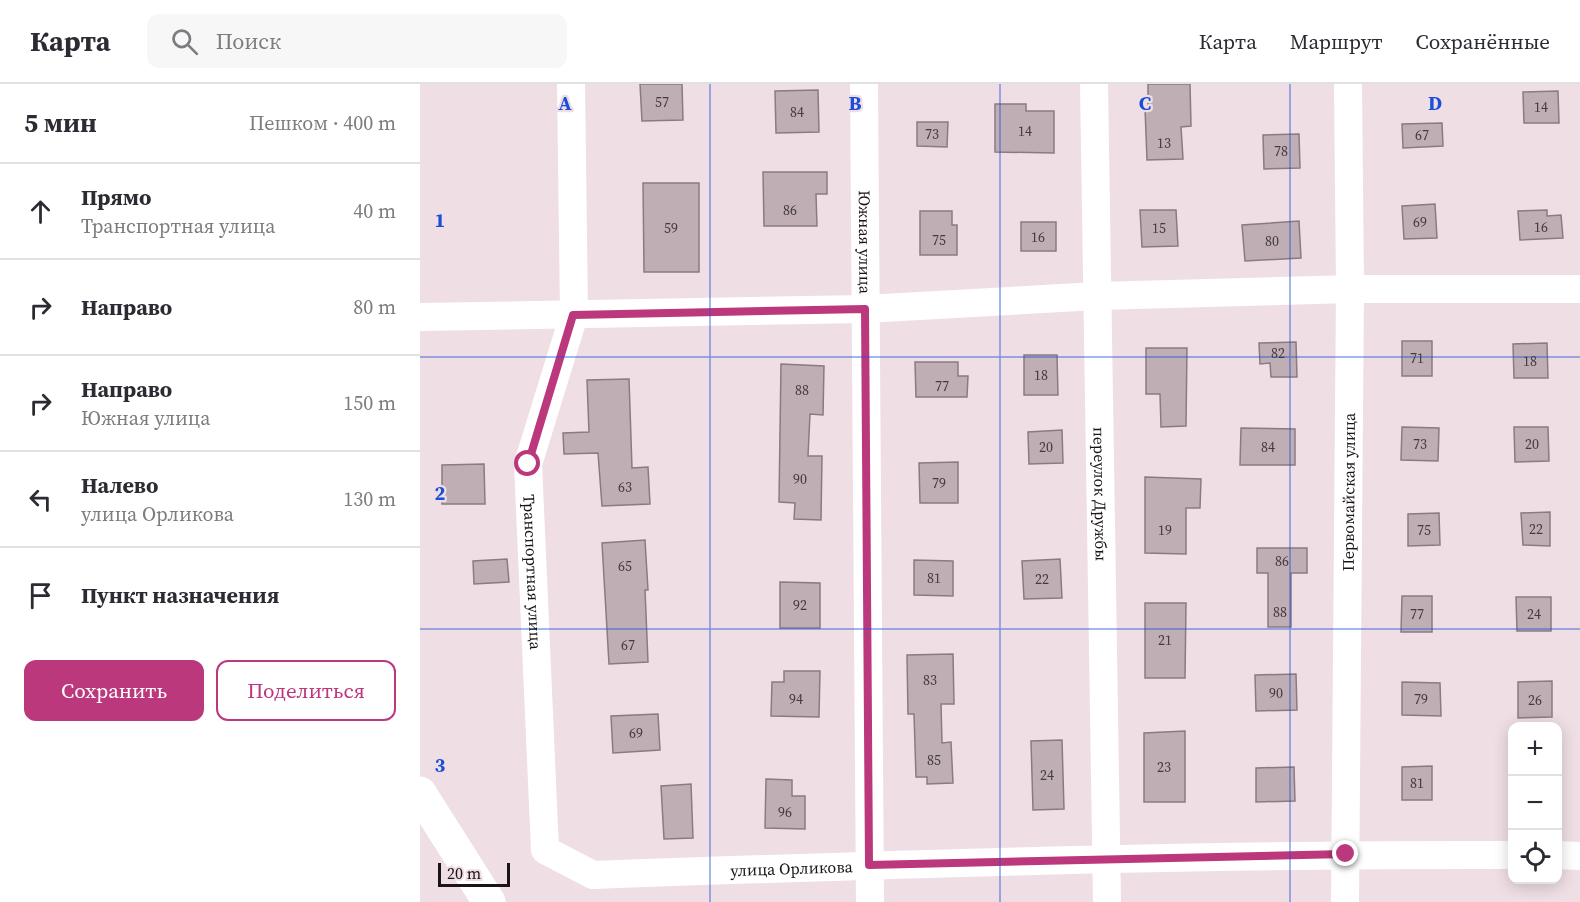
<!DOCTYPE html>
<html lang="ru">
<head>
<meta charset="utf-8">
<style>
  body { margin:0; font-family:"Source Serif 4",serif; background:#f7f7f7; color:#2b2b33 }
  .controls { position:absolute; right:18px; bottom:18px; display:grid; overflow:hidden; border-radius:12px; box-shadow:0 3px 15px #0003 }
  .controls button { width:54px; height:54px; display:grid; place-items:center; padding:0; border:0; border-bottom:2px solid #e1e1e2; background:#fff; color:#2b2b33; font:30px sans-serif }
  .scale { position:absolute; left:18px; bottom:15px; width:72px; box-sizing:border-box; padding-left:6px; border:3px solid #1a1417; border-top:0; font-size:16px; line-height:21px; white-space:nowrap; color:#1a1417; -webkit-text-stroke:4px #efdfe5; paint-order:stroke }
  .stop { position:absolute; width:18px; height:18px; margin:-14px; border:4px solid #bb387d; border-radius:50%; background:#fff }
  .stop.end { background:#bb387d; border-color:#fff; box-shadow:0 2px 6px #0008 }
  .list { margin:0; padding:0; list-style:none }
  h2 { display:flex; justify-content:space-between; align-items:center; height:78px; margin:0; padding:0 24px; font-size:26px }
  h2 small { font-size:20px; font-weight:400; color:#7c7c81 }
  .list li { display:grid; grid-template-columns:39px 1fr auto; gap:18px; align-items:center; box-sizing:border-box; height:96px; padding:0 24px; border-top:2px solid #e1e1e2 }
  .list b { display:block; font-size:22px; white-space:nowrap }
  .list p { margin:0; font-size:20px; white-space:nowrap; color:#7c7c81 }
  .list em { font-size:20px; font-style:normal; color:#7c7c81 }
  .actions { display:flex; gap:12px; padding:18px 24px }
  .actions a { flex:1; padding:14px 0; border:2px solid #bb387d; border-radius:12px; text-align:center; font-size:21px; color:#bb387d }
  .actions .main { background:#bb387d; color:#fff }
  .icon { flex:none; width:33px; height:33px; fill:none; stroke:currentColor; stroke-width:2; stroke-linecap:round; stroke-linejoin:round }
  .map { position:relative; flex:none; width:1160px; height:818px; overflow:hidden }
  header { display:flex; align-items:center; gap:36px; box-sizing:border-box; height:84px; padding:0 30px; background:#fff; border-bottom:2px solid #e1e1e2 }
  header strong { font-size:28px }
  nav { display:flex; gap:33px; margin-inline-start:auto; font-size:21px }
  .search { width:420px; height:54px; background:#f7f7f7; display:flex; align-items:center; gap:15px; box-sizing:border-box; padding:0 21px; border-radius:12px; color:#7c7c81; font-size:22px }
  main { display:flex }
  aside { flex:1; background:#fff }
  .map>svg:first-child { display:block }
  .building { fill:#bfafb5; stroke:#8a7b81; stroke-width:1.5 }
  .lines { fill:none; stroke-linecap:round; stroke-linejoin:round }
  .street { stroke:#fff; stroke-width:28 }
  .primary { stroke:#fff; stroke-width:33 }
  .route { stroke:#bb387d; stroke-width:8 }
  .grid { fill:none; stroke:#1d4ed8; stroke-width:1.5; stroke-opacity:0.55 }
  .labels { text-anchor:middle; stroke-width:4.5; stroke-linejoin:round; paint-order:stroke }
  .number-label { font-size:14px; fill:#433b3e }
  .street-label { font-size:16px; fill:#1a1417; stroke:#efdfe5 }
  .grid-label { font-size:20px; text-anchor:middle; font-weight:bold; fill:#1d4ed8; stroke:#efdfe5; stroke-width:4.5; stroke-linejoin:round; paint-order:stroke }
</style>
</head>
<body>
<header>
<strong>Карта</strong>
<div class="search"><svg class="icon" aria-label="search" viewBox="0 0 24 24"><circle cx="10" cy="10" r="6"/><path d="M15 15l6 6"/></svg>Поиск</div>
<nav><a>Карта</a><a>Маршрут</a><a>Сохранённые</a></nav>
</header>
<main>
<aside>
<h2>5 мин<small>Пешком · 400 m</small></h2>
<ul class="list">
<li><svg class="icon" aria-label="ahead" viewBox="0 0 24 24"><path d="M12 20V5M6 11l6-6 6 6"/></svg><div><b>Прямо</b><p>Транспортная улица</p></div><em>40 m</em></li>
<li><svg class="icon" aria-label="right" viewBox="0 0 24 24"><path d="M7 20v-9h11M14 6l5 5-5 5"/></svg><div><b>Направо</b></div><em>80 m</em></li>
<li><svg class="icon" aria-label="right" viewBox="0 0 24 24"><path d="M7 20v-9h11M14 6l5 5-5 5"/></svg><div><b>Направо</b><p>Южная улица</p></div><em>150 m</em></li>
<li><svg class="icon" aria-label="left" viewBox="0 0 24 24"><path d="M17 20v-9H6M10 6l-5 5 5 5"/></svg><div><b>Налево</b><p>улица Орликова</p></div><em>130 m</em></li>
<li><svg class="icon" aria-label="arrive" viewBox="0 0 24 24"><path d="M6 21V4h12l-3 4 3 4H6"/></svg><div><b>Пункт назначения</b></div></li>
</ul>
<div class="actions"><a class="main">Сохранить</a><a>Поделиться</a></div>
</aside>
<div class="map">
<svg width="1160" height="818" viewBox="0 0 1160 818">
  <rect width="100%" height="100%" fill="#efdfe5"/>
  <path class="building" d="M220,0H262L263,36L222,37Z
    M728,0H770L771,42L761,43L763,75L727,76L725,24H728Z
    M398,6L399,48L356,49L355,7Z
    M1138,7L1139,39H1104L1103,8Z
    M575,20H606V27H634V69L575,68Z
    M497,38H528L527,63L497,62Z
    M1022,39L1023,62L983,64L982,40Z
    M879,50L880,84L844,85L843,51Z
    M343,88H407V110H396L397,142H344Z
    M223,99H279V188H224Z
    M1015,120L1017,154L984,155L982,122Z
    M720,126H756L758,162L722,163Z
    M1127,126V132L1141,131L1143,154L1100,156L1098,127Z
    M500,127H532V141H537V171H500Z
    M879,137L881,174L825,177L822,141Z
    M601,138H636V167H601Z
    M982,257H1012V292H982Z
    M876,258L877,293H851L850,279L840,280L839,259Z
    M1127,259L1128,294H1094L1093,260Z
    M726,264H767L766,342L741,343L740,310H726Z
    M604,271H637L638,311H604Z
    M495,278H538V292H548L547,313H496Z
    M361,280L404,282L403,331L390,330L388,372H402L401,436L374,435L375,419L359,418Z
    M209,295L212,384L228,383L230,420L182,422L178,369L144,370L143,349L169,348L167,296Z
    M982,343L1019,344L1018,377L981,376Z
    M1094,343H1128L1129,377L1095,378Z
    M821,344L875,345V381H820Z
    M642,346L643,379L609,380L608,348Z
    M538,378V419H500L499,379Z
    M64,380L65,420H22V381Z
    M725,393L781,395L780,424H766V470L725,469Z
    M1130,428V462L1103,461L1101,429Z
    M1019,429L1020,461L988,462V430Z
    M225,456L228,506H225L228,578L189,580L182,459Z
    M837,464H887V489H871V543H848V489H837Z
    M87,475L89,498L54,500L53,477Z
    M640,475L642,514L604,515L602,477Z
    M494,476L533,477V512L494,511Z
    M360,498L400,499V544H360Z
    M982,512H1012V548H981Z
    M1096,513H1131V547H1097Z
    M725,519H766L765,594H725Z
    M533,570L534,620H521L522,659L531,658L533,699L507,700V693H496L494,630H488L487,571Z
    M364,587H400L399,633L351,632L352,598H364Z
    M876,590L877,626L836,627L835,591Z
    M1132,597V633L1098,634V598Z
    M982,598L1020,599L1021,632L982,631Z
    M238,630L240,666L193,669L191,632Z
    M765,647V718H724V649Z
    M642,656L644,725L613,726L611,657Z
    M1012,682V716H982V683Z
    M874,683L875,717L836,718V684Z
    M346,695L372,696V712H385V745L345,744Z
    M271,700L273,754L244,755L241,702Z"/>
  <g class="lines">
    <g class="street">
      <path id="s1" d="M151,0L154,231L108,380L125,766L173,791C480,780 786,770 1092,771"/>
      <path id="s2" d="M444,0L450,818"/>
      <path id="s3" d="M674,0L687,818"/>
      <path d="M0,233L445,225L677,212L930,205H1160"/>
      <path d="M1138,771L1160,772"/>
      <path id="s4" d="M925,818L930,205L928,0"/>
    </g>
    <path class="primary" d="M0,709L69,818"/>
  </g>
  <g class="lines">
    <path class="route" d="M108,380L153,231L445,225L449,781L926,770"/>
  </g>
  <path class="grid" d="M290,0V818M580,0V818M870,0V818M0,273H1160M0,545H1160"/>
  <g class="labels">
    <g class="number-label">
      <text x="242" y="23">57</text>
      <text x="1121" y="28">14</text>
      <text x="377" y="33">84</text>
      <text x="605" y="52">14</text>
      <text x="512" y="55">73</text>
      <text x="1002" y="56">67</text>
      <text x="744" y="64">13</text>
      <text x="861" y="72">78</text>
      <text x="370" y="131">86</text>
      <text x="1000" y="143">69</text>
      <text x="1121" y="148">16</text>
      <text x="251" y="149">59</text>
      <text x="739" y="149">15</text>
      <text x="618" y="158">16</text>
      <text x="519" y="161">75</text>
      <text x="852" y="162">80</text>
      <text x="858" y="274">82</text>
      <text x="997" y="279">71</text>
      <text x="1110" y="282">18</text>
      <text x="621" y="296">18</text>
      <text x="522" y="307">77</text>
      <text x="382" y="311">88</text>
      <text x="1000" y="365">73</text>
      <text x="1112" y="365">20</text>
      <text x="626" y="368">20</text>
      <text x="848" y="368">84</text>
      <text x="380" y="400">90</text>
      <text x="519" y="404">79</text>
      <text x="205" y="408">63</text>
      <text x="1116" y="450">22</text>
      <text x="745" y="451">19</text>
      <text x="1004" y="451">75</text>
      <text x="862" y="482">86</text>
      <text x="205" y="487">65</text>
      <text x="514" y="499">81</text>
      <text x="622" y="500">22</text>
      <text x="380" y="526">92</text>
      <text x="860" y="533">88</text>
      <text x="997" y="535">77</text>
      <text x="1114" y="535">24</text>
      <text x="745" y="561">21</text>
      <text x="208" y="566">67</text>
      <text x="510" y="601">83</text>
      <text x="856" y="614">90</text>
      <text x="376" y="620">94</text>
      <text x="1001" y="620">79</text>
      <text x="1115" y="621">26</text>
      <text x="216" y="654">69</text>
      <text x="514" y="681">85</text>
      <text x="744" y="688">23</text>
      <text x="627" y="696">24</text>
      <text x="997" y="704">81</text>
      <text x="365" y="733">96</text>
    </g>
    <g class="street-label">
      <text dy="6" stroke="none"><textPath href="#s2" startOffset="158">Южная улица</textPath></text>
      <text dy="6" stroke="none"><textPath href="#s3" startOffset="410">переулок Дружбы</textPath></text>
      <text dy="6" stroke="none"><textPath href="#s4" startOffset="410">Первомайская улица</textPath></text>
      <text dy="6" stroke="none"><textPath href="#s1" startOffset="495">Транспортная улица</textPath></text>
      <text dy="6" stroke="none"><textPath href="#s1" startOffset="1026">улица Орликова</textPath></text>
    </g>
  </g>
  <g class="grid-label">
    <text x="145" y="26">A</text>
    <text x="435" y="26">B</text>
    <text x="725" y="26">C</text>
    <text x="1015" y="26">D</text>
    <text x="20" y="143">1</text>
    <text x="20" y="416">2</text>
    <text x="20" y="688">3</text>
  </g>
</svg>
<div class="controls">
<button>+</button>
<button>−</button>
<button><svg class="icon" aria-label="locate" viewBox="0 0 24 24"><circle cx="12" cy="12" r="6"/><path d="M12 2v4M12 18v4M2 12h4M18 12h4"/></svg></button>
</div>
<div class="scale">20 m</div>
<div class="stop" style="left:108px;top:380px"></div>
<div class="stop end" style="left:926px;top:770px"></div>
</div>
</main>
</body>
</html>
